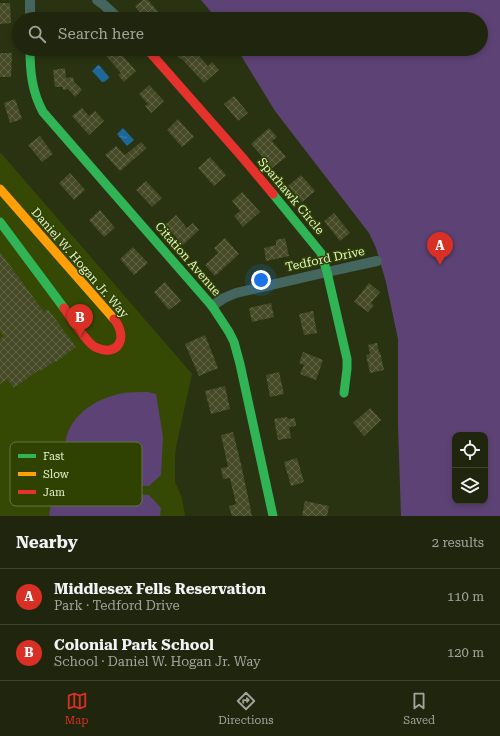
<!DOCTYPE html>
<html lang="en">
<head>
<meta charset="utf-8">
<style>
  body { margin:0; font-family:"Roboto Serif",serif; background:#272e16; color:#f1f3f6 }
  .controls { position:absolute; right:12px; bottom:12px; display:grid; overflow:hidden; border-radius:8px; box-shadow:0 2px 6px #0003 }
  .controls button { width:36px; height:36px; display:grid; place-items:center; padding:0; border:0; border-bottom:1px solid #3c432e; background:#1f260d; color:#f1f3f6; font:20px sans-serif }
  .you { position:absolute; left:261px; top:280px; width:14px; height:14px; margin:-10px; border:3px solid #fff; border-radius:50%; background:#1a73e8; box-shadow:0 0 0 6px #1a73e833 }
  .badge { display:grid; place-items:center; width:26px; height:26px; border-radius:50%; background:#d93025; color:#fff; font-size:13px; font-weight:700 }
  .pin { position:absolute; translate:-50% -33px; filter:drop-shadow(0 1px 2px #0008) }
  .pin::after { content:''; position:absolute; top:21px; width:14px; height:12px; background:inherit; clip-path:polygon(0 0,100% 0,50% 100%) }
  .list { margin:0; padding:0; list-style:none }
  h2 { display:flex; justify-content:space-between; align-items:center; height:52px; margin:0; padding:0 16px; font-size:17px }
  h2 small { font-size:13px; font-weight:400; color:#a1a59d }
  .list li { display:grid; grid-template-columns:26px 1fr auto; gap:12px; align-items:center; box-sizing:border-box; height:56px; padding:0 16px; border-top:1px solid #3c432e }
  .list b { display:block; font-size:15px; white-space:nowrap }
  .list p { margin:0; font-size:13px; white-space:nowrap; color:#a1a59d }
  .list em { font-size:13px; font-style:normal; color:#a1a59d }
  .icon { flex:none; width:22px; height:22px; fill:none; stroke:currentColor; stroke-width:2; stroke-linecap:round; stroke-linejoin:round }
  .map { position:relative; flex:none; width:500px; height:516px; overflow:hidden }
  .search { position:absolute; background:#1f260d; box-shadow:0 2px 6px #0003; left:12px; right:12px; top:12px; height:44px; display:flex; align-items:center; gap:10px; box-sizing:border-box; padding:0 14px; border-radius:22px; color:#a1a59d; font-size:15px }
  .sheet { height:164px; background:#1f260d }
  nav { display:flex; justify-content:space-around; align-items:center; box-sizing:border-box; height:56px; border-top:1px solid #3c432e; background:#1f260d; font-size:11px; color:#a1a59d }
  nav a { display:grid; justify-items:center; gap:2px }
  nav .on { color:#d93025 }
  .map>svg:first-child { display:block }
  .built { fill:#354905 }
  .park { fill:#5d4375; fill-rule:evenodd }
  .water { fill:url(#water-ripples) }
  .building { fill:url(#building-cross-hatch) }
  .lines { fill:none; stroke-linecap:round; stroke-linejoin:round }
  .street { stroke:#44665e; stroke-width:10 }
  .fast { stroke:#30b455; stroke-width:9 }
  .slow { stroke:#ff9f0a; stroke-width:9 }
  .jam { stroke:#e5322d; stroke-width:9 }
  .labels { text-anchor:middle; stroke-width:3; stroke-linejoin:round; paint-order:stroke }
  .street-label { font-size:12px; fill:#e3f3cc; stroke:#2f4202 }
  .key { fill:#2f4202; stroke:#65773f; stroke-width:1 }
  .key-label { font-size:11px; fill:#e3f3cc }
</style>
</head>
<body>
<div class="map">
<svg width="500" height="516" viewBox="0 0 500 516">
  <defs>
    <pattern id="water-ripples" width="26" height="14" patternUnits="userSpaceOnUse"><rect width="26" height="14" fill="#1d679a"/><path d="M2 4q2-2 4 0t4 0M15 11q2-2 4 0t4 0" fill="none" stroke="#3e7da7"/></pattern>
    <pattern id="building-cross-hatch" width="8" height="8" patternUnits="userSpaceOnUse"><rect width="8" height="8" fill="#464a27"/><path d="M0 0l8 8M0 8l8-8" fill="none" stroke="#616545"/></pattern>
  </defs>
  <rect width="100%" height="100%" fill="#293311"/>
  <path class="built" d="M0,152L192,374L176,447L175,457V482L182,498L185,516H0Z"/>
  <path class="park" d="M201,0H500V516H401L398,426V339L386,282L376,248L369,233L275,111L237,49H481V19H217ZM455,435H485V501H455Z
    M148,392L156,394L163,437L161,475L149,486L65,484C65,468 62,451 67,435C75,411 99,398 123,393C131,392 140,392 148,392Z
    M53,490L149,495L161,508L160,516H49Z"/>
  <path class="water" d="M98,65H99L109,77V78L104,82H102L92,71Z
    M123,128L134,140L127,146L117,134Z"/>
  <path class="building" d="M143,0H148L161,15L157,19H145L135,6Z
    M0,3H10L11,23L0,24Z
    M100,49H117L136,71L124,82L118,75L121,73Z
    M171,49H193L208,66L212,62L219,70L204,83L181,58L180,59Z
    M0,53H12L11,77H0Z
    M65,68L66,78L73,77L74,82L82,90L75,97L68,89L63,90V87H55L53,70Z
    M149,85L164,101L151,113L145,106L148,104L139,94Z
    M234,96L248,113L238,121L224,104Z
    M15,99L22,119L10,123L4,103Z
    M82,108L89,116L95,111L104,121L89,135L72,116Z
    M178,119L194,137L182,147L167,130Z
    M269,128L277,137L272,141L286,157L272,168L251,144Z
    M40,136L53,154L42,162L28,145Z
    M141,142L147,148L120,171L105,155L116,146L125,155Z
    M210,157L226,175L214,186L198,168Z
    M70,173L85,190L74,200L59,183Z
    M301,175L315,191L302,202L288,186Z
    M146,181L162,198L152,207L136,190Z
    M242,192L260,212L243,227L234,216L240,211L232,201Z
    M100,210L115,228L104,237L89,220Z
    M334,213L350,233L340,241L324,221Z
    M176,215L187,228L193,223L199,230L183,245L165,225Z
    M225,238L239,254L215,276L205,265L218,253L214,248Z
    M285,238L289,256L266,261L264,248L276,245V240Z
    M133,247L148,263L134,275L120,259Z
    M0,252L44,312L48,309L76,347L56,362L55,361L41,371L40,369L14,388L7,379L0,384V339L4,336L0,331Z
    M165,282L181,301L169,310L154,292Z
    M369,283L380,292L371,303L374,305L368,312L354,302Z
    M271,303L274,317L252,322L249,308Z
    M313,311L317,333L304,335L299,314Z
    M205,335L218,368L199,376L185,344Z
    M377,343L379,352H380L384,370L370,373L366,355L370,354L368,345Z
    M303,352L323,360L316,380L300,374L304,365L299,363Z
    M279,372L284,394L270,397L266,375Z
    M225,386L230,409L211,414L205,391Z
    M370,408L381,420L364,436L353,423Z
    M287,417L288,419L295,418L296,426L289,427L291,438L278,440L274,419Z
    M233,432L241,464L252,516H232L229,506L236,504L230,478L223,479L221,468L228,467L221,435Z
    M297,458L304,482L291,486L284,462Z
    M305,501L329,506L327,516H302Z"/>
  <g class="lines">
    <path class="street" d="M97,0L104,5L119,19
      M30,19V0
      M212,306L224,298L236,293L327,272L377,261"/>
    <path class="fast" d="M30,49C30,72 32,92 43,112L212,306L229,332L234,342L240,364L273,516
      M273,194L321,253L327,272L347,359V369L344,393
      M0,222L64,308"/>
    <path class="slow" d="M0,189L114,319"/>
    <path class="jam" d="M147,49L242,157L273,194
      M64,308C70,317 87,343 95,347C118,358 129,338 114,319"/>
  </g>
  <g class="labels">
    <g class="street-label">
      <text transform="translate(291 196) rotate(50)" y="4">Sparhawk Circle</text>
      <text transform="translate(188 259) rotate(49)" y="4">Citation Avenue</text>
      <text transform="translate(325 259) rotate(-12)" y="4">Tedford Drive</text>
      <text transform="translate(80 263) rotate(49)" y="4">Daniel W. Hogan Jr. Way</text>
    </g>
  </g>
  <rect x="10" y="442" width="132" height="64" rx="6" class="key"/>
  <rect x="18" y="454" width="18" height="4" fill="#30b455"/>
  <rect x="18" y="472" width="18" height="4" fill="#ff9f0a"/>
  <rect x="18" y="490" width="18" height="4" fill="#e5322d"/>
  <g class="key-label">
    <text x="43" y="460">Fast</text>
    <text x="43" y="478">Slow</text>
    <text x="43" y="496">Jam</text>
  </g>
</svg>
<div class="controls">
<button><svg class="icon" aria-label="locate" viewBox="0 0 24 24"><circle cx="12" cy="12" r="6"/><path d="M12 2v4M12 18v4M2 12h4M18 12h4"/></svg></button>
<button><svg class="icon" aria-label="layers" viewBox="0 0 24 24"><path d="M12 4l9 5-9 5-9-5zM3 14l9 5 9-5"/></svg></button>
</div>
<div class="you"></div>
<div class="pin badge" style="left:440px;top:265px">A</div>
<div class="pin badge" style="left:80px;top:337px">B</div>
<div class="search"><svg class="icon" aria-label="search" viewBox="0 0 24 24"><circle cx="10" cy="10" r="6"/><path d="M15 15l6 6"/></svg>Search here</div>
</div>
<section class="sheet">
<h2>Nearby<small>2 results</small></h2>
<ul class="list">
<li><span class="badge">A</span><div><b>Middlesex Fells Reservation</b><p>Park · Tedford Drive</p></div><em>110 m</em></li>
<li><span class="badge">B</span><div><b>Colonial Park School</b><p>School · Daniel W. Hogan Jr. Way</p></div><em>120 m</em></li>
</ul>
</section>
<nav>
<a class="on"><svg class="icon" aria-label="map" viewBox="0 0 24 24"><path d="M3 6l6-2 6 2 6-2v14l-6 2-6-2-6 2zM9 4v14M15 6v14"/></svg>Map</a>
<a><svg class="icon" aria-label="directions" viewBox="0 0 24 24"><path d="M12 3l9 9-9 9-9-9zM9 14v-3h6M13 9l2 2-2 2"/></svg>Directions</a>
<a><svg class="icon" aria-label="saved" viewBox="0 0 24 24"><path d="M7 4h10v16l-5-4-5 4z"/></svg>Saved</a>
</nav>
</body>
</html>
